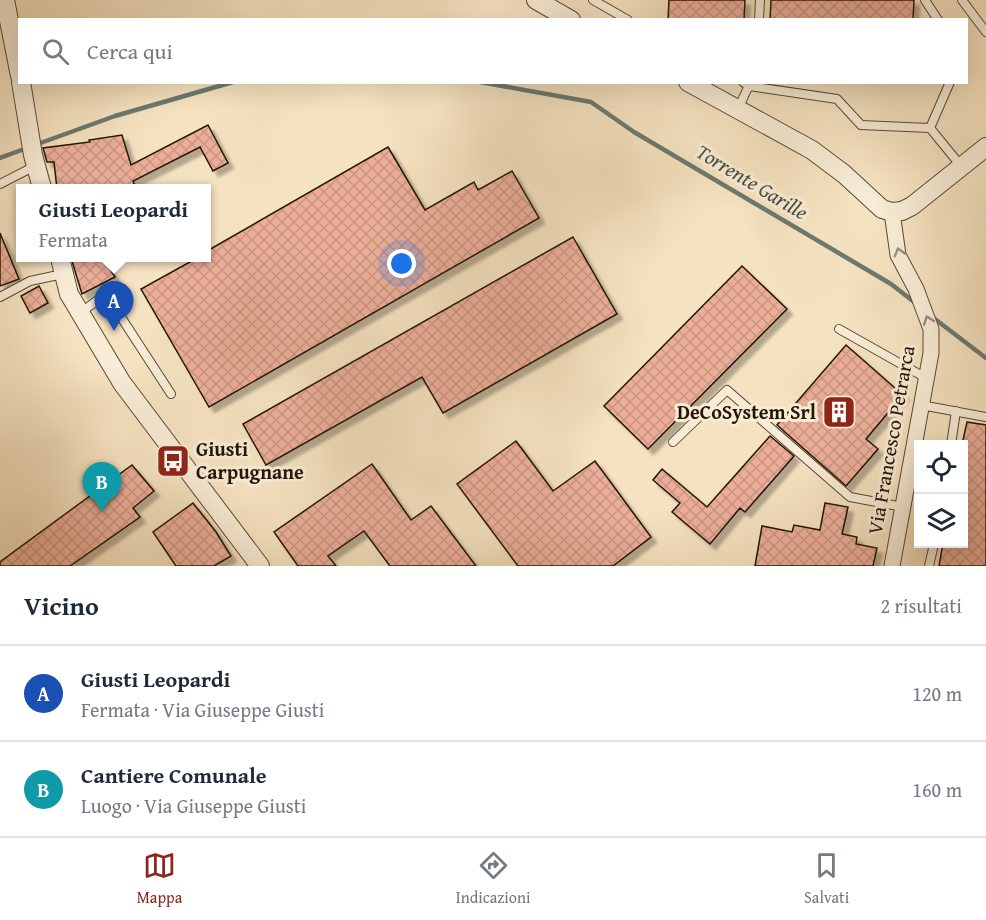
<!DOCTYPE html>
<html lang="it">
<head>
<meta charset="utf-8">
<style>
  body { margin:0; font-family:"Gentium Book Plus",serif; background:#f6f6f7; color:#1f2937 }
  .controls { position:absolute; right:18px; bottom:18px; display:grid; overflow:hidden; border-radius:0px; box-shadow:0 6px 24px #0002 }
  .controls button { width:54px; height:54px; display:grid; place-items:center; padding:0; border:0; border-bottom:2px solid #e0e1e3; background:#fff; color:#1f2937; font:30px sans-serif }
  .you { position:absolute; left:402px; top:264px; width:21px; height:21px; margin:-15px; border:4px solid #fff; border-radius:50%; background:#1a73e8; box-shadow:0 0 0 9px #1a73e833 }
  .badge { display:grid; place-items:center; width:39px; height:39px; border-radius:50%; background:#8f2418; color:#fff; font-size:20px; font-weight:700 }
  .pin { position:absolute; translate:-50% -50px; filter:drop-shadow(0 2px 3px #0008) }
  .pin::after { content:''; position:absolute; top:32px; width:21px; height:18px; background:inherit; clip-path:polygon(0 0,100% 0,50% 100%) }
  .popup { position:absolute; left:16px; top:184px; width:195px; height:78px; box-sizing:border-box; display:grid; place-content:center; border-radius:0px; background:#fff; filter:drop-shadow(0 2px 4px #0005); font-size:20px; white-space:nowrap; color:#747a83 }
  .popup b { font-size:22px; color:#1f2937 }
  .popup::after { content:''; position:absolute; left:50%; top:100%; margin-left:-12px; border:12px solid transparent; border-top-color:#fff }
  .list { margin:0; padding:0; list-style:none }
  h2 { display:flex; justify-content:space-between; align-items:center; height:78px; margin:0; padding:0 24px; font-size:26px }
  h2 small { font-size:20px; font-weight:400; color:#747a83 }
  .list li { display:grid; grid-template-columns:39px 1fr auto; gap:18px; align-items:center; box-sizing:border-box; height:96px; padding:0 24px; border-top:2px solid #e0e1e3 }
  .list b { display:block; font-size:22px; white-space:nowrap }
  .list p { margin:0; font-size:20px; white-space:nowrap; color:#747a83 }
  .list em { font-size:20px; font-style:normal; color:#747a83 }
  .icon { flex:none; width:33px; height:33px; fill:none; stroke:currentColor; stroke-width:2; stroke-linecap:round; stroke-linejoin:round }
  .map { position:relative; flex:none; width:986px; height:566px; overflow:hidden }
  .search { position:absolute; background:#fff; box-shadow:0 6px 24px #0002; left:18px; right:18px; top:18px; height:66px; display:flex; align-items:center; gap:15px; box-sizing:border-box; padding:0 21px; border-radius:0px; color:#747a83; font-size:22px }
  .sheet { height:270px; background:#fff }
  nav { display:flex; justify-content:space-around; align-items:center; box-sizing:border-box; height:84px; border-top:2px solid #e0e1e3; background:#fff; font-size:16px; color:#747a83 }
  nav a { display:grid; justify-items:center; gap:3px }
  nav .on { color:#8f2418 }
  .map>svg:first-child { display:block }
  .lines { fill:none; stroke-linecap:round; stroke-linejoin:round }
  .stream { stroke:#6c796f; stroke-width:4.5 }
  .building { fill:url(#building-cross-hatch); stroke:#241406; stroke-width:1.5; filter:url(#shadow) }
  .service-casing { stroke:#584834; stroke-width:10 }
  .minor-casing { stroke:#584834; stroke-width:17 }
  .tertiary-casing { stroke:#584834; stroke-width:20 }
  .service { stroke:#f8ecd6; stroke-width:8 }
  .minor { stroke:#f8ecd6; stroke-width:15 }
  .tertiary { stroke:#f8ecd6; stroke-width:18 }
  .oneway { stroke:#998b78 }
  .labels { text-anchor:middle; stroke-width:6; stroke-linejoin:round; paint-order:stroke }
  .poi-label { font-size:20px; font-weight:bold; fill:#241406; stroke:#f8ecd6; text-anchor:end }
  .street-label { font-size:20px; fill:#241406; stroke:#f8ecd6 }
  .water-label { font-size:21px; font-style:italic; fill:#4e4f43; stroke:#f8ecd6 }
</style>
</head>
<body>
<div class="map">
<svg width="986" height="566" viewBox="0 0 986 566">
  <defs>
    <pattern id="building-cross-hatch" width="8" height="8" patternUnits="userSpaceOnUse" patternTransform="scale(1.5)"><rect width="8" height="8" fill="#ecae99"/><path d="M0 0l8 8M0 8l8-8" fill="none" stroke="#ca9582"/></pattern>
    <filter id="shadow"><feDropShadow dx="5.5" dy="5.5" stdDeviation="1.5" flood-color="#0004"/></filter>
  </defs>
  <rect width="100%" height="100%" fill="#f5e2c0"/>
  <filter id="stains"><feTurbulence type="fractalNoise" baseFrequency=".00333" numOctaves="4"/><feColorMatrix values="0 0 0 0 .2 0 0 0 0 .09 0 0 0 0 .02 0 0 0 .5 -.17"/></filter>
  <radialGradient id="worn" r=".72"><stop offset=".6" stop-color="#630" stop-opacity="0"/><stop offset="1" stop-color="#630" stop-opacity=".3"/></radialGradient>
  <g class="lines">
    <path class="stream" d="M480,82L591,102L634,132L891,284L918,305
      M35,145L115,116L233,82
      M0,158L27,148
      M931,316L986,358"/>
  </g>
  <path class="building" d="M669,0H745L744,20H668Z
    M771,0H914L913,20H770Z
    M208,125L228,163L213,171L200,147L133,181L136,189H57L54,162H47L43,148L90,142L89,140L122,135L131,165Z
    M388,147L425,210L474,182L478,190L512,171L539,218L209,407L141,289L197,258H207V251Z
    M0,233L19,279L0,286Z
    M573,237L617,314L443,413L422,377L266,465L243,424Z
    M71,258H103L115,277L82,294Z
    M742,266L787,309L648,449L604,406Z
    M39,286L48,303L30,313L21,296Z
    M846,345L903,395L866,439L878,449L846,486L777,425Z
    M967,422L986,425V566H939L943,543H963V440Z
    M770,436L794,456L745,512L740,508L710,544L672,512L680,503L653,480L662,469L707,507Z
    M516,441L553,491L595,461L651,537L613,566H518L457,484Z
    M372,464L411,520L431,506L476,566H390L364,531L328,556L336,566H298L274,532Z
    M132,465L154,491L133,508L140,517L70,566H0V562Z
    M193,503L216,532L231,556L214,566H176L153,532Z
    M825,503L848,507L842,534L857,537L856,544L877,548L873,566H755L762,526L792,532L794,525L820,530Z"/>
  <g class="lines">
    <g class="service-casing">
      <path id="service" d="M593,0L628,20
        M925,0L938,20
        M962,0L986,32
        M759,20L760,0
        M743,82L749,86L837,99L861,125L930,128
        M950,82L930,128L961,166
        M738,109L750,83
        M0,184L35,166
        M0,297L30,281L63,274
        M80,313L106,294L171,394
        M839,329L926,378
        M921,405L986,417
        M673,442L727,390L850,497L903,507
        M951,445L956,411
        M929,566L934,544"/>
    </g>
    <g class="minor-casing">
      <path id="minor" d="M892,212L898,255L916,289L931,329V353L892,566"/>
    </g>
    <g class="tertiary-casing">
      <path id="tertiary" d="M5,0L20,76
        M536,0L571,20
        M21,82L33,155L42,188
        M688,82L812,150L844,174L882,209L892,212L902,211L912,206L986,147
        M60,258L69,294L122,383L260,566"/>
    </g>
    <use href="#service" class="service"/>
    <use href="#minor" class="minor"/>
    <use href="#tertiary" class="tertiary"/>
  </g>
  <defs><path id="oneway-chevron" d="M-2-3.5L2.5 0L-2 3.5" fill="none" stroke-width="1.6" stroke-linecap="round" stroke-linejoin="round" transform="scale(1.5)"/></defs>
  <g class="oneway">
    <use href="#oneway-chevron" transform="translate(899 252) rotate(-106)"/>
    <use href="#oneway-chevron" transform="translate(928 320) rotate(-110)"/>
  </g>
  <defs>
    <g id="building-square" transform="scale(1.725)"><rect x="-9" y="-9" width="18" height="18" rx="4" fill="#8f2418" stroke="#f8ecd6"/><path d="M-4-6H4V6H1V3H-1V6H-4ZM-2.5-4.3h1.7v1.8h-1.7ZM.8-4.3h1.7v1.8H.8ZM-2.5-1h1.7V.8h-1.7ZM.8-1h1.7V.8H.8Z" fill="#fff"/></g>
    <g id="bus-square" transform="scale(1.725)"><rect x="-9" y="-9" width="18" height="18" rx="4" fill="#8f2418" stroke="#f8ecd6"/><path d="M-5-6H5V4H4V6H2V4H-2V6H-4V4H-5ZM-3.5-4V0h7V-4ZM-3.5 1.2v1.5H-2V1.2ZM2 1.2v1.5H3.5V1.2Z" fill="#fff"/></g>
  </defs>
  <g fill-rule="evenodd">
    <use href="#building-square" x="839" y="412"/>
    <use href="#bus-square" x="173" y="461"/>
  </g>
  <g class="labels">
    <g class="poi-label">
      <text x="816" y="419">DeCoSystem Srl</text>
      <text x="196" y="456" text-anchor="start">Giusti<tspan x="196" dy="23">Carpugnane</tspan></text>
    </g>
    <g class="street-label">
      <text transform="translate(891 440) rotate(-80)" y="7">Via Francesco Petrarca</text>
    </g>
    <g class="water-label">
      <text transform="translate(752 182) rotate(31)" y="7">Torrente Garille</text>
    </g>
  </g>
  <rect width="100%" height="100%" filter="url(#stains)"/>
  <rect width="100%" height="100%" fill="url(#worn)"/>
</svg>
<div class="controls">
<button><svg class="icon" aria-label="locate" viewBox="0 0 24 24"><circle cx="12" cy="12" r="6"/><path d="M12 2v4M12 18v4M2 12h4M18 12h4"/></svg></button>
<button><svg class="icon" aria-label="layers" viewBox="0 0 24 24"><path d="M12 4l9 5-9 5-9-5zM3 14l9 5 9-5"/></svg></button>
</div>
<div class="you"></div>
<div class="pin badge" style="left:114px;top:331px;background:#1a4fb4">A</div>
<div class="popup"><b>Giusti Leopardi</b>Fermata</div>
<div class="pin badge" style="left:102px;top:512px;background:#0f9aa8">B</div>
<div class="search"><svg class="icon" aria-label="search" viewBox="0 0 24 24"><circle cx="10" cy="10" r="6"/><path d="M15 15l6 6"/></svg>Cerca qui</div>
</div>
<section class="sheet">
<h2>Vicino<small>2 risultati</small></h2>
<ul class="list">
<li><span class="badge" style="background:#1a4fb4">A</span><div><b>Giusti Leopardi</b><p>Fermata · Via Giuseppe Giusti</p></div><em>120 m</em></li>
<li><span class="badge" style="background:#0f9aa8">B</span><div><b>Cantiere Comunale</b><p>Luogo · Via Giuseppe Giusti</p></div><em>160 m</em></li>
</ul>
</section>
<nav>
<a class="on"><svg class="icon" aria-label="map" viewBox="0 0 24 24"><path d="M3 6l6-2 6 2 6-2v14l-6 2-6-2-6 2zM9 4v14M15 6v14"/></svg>Mappa</a>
<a><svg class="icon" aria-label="directions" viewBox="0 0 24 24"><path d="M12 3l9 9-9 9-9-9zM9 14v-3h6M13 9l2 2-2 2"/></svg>Indicazioni</a>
<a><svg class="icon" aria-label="saved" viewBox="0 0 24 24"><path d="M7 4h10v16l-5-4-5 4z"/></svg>Salvati</a>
</nav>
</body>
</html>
